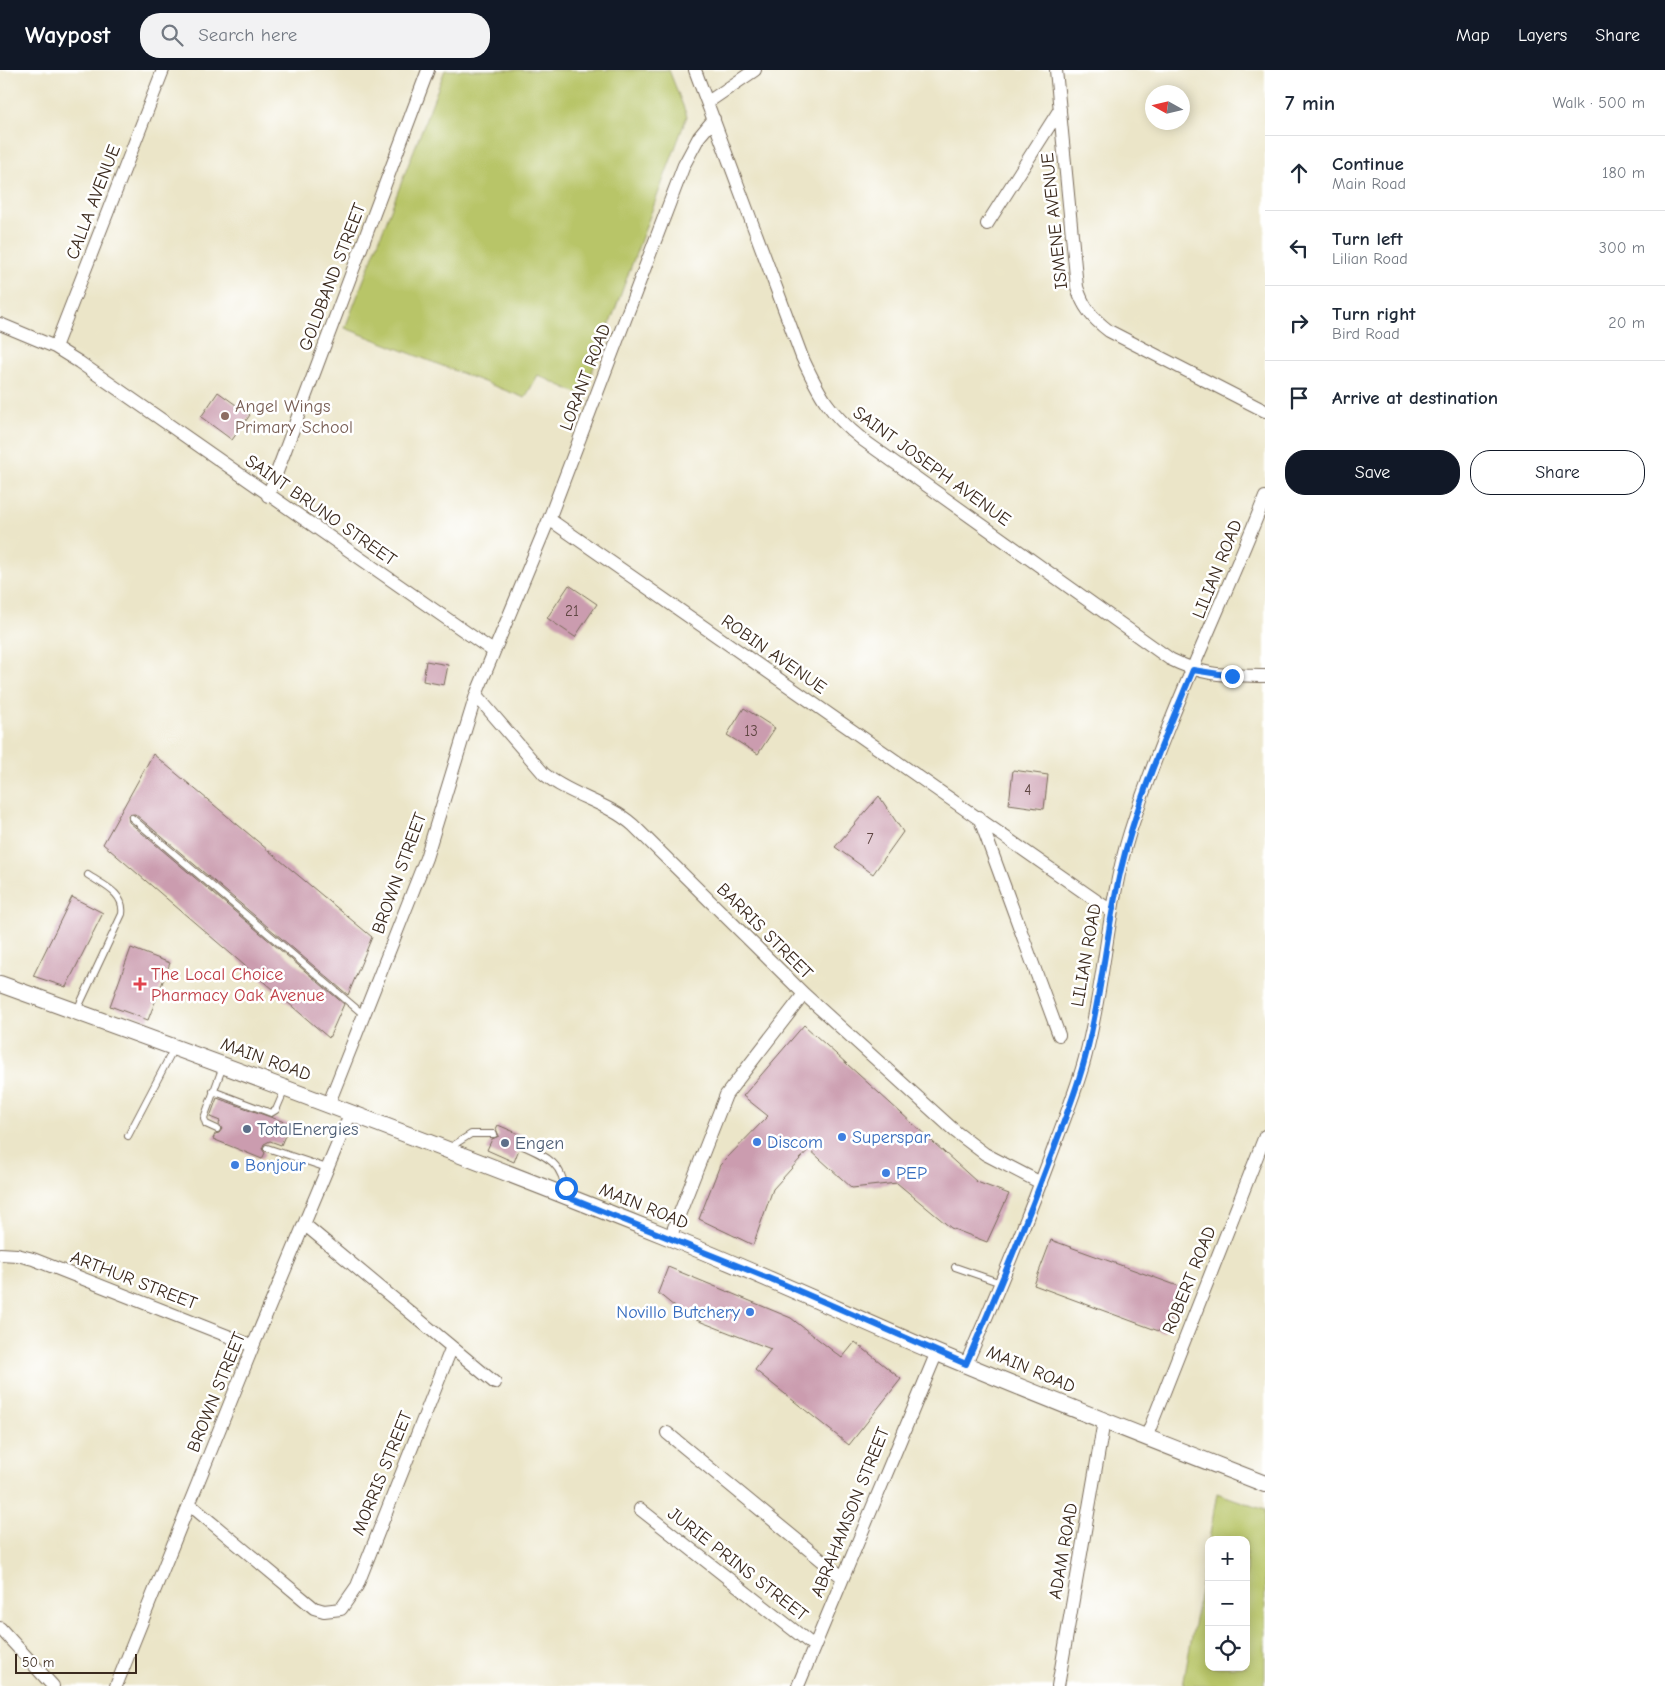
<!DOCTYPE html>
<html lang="en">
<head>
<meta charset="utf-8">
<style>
  body { margin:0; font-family:"Comic Neue",sans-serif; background:#f2f2f3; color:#1f2937 }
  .controls { position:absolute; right:15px; bottom:15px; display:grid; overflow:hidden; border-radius:10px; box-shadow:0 2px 12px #0003 }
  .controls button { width:45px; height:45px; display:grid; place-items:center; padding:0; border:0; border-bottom:1px solid #e0e1e3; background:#fff; color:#1f2937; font:25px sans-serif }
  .compass { position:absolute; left:1145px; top:15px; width:45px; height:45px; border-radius:50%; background:#fff; box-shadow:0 2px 12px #0003; rotate:278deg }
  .scale { position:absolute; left:15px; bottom:12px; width:122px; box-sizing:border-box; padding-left:5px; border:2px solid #3b2a1e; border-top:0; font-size:14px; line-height:18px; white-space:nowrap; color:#3b2a1e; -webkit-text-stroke:4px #fff; paint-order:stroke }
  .stop { position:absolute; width:15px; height:15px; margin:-11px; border:4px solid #1a73e8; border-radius:50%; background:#fff }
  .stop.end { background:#1a73e8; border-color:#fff; box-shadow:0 1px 5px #0008 }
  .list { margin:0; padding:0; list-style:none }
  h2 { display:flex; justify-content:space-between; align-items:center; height:65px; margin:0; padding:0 20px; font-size:21px }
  h2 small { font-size:16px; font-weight:400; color:#747a83 }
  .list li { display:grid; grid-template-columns:32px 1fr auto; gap:15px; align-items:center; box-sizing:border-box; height:75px; padding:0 20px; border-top:1px solid #e0e1e3 }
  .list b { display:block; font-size:19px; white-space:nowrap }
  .list p { margin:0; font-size:16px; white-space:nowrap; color:#747a83 }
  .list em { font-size:16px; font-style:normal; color:#747a83 }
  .actions { display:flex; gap:10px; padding:15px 20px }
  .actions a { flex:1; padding:11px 0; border:1px solid #111827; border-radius:20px; text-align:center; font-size:18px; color:#111827 }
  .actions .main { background:#111827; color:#fff }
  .icon { flex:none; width:28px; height:28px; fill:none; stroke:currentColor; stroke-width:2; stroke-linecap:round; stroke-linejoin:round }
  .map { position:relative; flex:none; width:1265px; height:1616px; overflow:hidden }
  header { display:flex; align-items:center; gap:30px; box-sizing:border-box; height:70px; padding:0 25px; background:#111827; color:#fff }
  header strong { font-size:24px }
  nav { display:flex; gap:28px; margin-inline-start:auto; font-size:18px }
  .search { width:350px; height:45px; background:#f2f2f3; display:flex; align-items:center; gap:12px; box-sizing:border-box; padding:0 18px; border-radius:20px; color:#747a83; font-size:19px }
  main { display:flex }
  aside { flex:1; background:#fff }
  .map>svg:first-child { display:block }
  .green { fill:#b8c567; stroke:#7a7842 }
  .building { fill:#cb9caf }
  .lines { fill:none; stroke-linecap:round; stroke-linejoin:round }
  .service-casing { stroke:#796b5a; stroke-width:8 }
  .minor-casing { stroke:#796b5a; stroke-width:14 }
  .tertiary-casing { stroke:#796b5a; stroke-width:18 }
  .service { stroke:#fff; stroke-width:6 }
  .minor { stroke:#fff; stroke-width:12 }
  .tertiary { stroke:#fff; stroke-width:16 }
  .route { stroke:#1a73e8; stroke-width:6 }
  .education-dot { fill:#8d6e63; stroke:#fff; stroke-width:2 }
  .health-dot { fill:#e0444e; stroke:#fff; stroke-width:2 }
  .service-dot { fill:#5c6f8a; stroke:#fff; stroke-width:2 }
  .shop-dot { fill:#3f7fe0; stroke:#fff; stroke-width:2 }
  .labels { text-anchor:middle; stroke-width:5; stroke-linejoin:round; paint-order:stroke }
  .number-label { font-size:15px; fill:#5f4642 }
  .street-label { font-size:18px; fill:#3b2a1e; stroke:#fff }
  .education-label { font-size:18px; fill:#785e54; stroke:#fff; text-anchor:start }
  .health-label { font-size:18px; fill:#be3a42; stroke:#fff; text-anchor:start }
  .service-label { font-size:18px; fill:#4e5e75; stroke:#fff; text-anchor:start }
  .shop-label { font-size:18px; fill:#366cbe; stroke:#fff; text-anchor:start }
</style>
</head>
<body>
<header>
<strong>Waypost</strong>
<div class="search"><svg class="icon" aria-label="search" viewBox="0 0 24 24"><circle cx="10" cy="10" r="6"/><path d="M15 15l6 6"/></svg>Search here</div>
<nav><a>Map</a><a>Layers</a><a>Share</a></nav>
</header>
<main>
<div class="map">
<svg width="1265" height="1616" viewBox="0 0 1265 1616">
  <rect width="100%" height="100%" fill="#fff"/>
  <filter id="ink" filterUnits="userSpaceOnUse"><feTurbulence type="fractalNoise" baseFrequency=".02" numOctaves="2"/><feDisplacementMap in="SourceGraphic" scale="10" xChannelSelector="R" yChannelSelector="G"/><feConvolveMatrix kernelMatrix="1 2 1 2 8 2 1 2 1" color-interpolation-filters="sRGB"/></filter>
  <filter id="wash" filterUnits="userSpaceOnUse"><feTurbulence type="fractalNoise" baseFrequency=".0096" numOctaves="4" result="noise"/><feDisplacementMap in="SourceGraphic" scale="20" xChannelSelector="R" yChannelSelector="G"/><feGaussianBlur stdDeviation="1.12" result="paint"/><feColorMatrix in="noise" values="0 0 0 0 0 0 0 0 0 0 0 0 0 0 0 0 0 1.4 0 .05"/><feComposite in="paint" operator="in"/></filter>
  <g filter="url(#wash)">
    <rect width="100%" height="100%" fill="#ebe5c8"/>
    <path class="green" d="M445,0H669L687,46L583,326L538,305L525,328L345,258Z
      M1217,1423L1265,1440V1616H1183L1209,1471V1597H1246V1470H1209Z"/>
    <g id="blocks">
      <path class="building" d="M218,322L250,345L232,370L201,347Z
        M569,515L597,534L575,567L547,548Z
        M426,591L448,595L444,615L423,611Z
        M744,638L775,658L758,684L727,665Z
        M153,684L372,867L348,925L135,744L128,745L129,752L344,934L329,968L103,774Z
        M1013,700L1048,705L1044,739L1009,734Z
        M879,726L903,762L873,804L835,777Z
        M72,827L103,843L66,917L33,906Z
        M131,878L170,893L148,950L110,936Z
        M804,955L977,1112L1009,1124L987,1172L951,1158L897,1113L852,1118L809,1079L773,1119L753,1175L699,1149L720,1095L768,1046L743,1026Z
        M217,1028L290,1054L281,1075L270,1071L264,1074L262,1079L265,1083L262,1089L213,1069L215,1064L219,1063L222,1059L219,1054L220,1051L210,1047Z
        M498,1055L524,1066L523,1070L516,1073L519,1079L514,1092L487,1080L492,1069L499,1066L496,1059Z
        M1051,1170L1181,1217L1164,1263L1034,1215Z
        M668,1197L791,1248L842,1288L855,1272L901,1309L849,1375L755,1300L771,1279L686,1246L658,1223Z"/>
    </g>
  </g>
  <g filter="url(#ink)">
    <use href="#blocks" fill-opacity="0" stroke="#796b5a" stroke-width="1"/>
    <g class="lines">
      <g class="service-casing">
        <path id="service" d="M132,748L364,945
          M77,940L122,844C125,823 103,815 88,805
          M213,1021L271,1043L276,1040L285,1019
          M217,1059L206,1054L204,1048L223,996
          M128,1066L174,978
          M521,1075C548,1087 563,1093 566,1125
          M267,1078L327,1098
          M449,1078L471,1064H494
          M955,1197L1001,1213"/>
      </g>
      <g class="minor-casing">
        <path id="minor" d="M695,0L802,287C820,326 829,343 863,370L1170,589C1206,607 1226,605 1265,606
          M1056,0L1077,217C1083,237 1092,248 1109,261L1265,341
          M708,32L755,0
          M987,154L1060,39
          M0,254L55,277L79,292L493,581
          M55,277L163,0
          M268,426L428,0
          M549,449L1111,841
          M476,625L544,704C571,726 607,732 633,755L804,924L956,1062L985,1084L1041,1113
          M979,747L1059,965
          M329,1033L426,788L476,625L549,449L684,95L699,67L714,49
          M304,1154L495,1313
          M670,1168L726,1025L804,924
          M0,1184L17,1185L33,1189L253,1276
          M966,1294C997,1224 1026,1152 1053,1080C1064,1049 1077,1019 1085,988C1105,914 1107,835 1130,762C1167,647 1221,538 1265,427
          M667,1363L842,1507
          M1146,1368L1265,1066
          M189,1434L314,1538L324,1541L341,1539L357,1516L451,1279
          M640,1439L814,1576
          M0,1558L53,1616
          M116,1616L253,1276L351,1042
          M798,1616L937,1282
          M1058,1616L1104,1351"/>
      </g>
      <g class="tertiary-casing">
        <path id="tertiary" d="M0,914C225,995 449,1078 671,1168C760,1204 847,1244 935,1282C1044,1328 1155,1371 1265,1414"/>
      </g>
      <use href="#service" class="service"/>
      <use href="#minor" class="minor"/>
      <use href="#tertiary" class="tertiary"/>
    </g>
  </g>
  <g class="lines" filter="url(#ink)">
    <path class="route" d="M566,1118L567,1127L783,1214L966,1294C997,1224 1026,1153 1053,1081C1064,1050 1077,1020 1085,988C1102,926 1106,861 1121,799C1137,730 1166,665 1193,600L1232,606"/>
  </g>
  <circle class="education-dot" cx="225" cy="346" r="5"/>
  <path class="health-dot" d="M137.5 906.5h5v5h5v5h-5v5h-5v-5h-5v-5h5z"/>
  <g class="service-dot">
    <circle cx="247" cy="1059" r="5"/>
    <circle cx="505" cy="1073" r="5"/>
  </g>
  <g class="shop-dot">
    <circle cx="842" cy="1067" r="5"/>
    <circle cx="757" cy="1072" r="5"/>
    <circle cx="235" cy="1095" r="5"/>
    <circle cx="886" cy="1103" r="5"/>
    <circle cx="750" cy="1242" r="5"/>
  </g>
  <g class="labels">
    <g class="number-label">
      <text x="572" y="546">21</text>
      <text x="751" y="666">13</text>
      <text x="1028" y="725">4</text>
      <text x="870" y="774">7</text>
    </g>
    <g class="street-label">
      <text transform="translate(93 132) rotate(-69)" y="6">CALLA AVENUE</text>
      <text transform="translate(1054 151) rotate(-96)" y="6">ISMENE AVENUE</text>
      <text transform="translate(332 207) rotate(-69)" y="6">GOLDBAND STREET</text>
      <text transform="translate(585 307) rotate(-69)" y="6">LORANT ROAD</text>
      <text transform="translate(932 396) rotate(36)" y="6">SAINT JOSEPH AVENUE</text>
      <text transform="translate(321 440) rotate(35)" y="6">SAINT BRUNO STREET</text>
      <text transform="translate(1217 499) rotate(-68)" y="6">LILIAN ROAD</text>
      <text transform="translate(774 584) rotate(35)" y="6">ROBIN AVENUE</text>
      <text transform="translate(399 803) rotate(-70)" y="6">BROWN STREET</text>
      <text transform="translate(765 861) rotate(45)" y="6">BARRIS STREET</text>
      <text transform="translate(1086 885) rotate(-80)" y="6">LILIAN ROAD</text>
      <text transform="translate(266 989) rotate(20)" y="6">MAIN ROAD</text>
      <text transform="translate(644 1136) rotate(22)" y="6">MAIN ROAD</text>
      <text transform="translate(134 1210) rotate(21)" y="6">ARTHUR STREET</text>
      <text transform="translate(1189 1210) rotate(-68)" y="6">ROBERT ROAD</text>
      <text transform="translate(1031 1299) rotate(23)" y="6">MAIN ROAD</text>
      <text transform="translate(216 1322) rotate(-68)" y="6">BROWN STREET</text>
      <text transform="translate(382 1403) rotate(-68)" y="6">MORRIS STREET</text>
      <text transform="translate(850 1442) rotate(-68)" y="6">ABRAHAMSON STREET</text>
      <text transform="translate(1063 1481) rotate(-80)" y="6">ADAM ROAD</text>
      <text transform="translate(738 1494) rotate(38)" y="6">JURIE PRINS STREET</text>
    </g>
    <g class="education-label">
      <text x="235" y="342">Angel Wings<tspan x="235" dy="21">Primary School</tspan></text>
    </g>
    <g class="health-label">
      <text x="151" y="910">The Local Choice<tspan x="151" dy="21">Pharmacy Oak Avenue</tspan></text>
    </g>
    <g class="service-label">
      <text x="257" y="1065">TotalEnergies</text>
      <text x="515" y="1079">Engen</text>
    </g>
    <g class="shop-label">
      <text x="852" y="1073">Superspar</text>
      <text x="767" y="1078">Discom</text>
      <text x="245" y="1101">Bonjour</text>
      <text x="896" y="1109">PEP</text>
      <text x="740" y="1248" text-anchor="end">Novillo Butchery</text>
    </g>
  </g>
</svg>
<div class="controls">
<button>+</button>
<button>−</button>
<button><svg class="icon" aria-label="locate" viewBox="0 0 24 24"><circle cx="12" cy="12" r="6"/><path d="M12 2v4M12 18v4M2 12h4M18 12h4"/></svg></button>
</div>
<svg class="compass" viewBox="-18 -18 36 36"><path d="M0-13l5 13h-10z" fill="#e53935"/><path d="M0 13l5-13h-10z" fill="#747a83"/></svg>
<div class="scale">50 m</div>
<div class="stop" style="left:566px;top:1118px"></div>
<div class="stop end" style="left:1232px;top:606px"></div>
</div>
<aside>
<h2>7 min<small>Walk · 500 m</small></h2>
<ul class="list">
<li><svg class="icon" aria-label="ahead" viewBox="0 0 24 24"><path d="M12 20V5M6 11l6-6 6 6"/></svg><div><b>Continue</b><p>Main Road</p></div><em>180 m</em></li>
<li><svg class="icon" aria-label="left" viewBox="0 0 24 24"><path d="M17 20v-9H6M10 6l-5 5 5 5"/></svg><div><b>Turn left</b><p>Lilian Road</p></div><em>300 m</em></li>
<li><svg class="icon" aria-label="right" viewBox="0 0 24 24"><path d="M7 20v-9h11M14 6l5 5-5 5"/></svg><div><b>Turn right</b><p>Bird Road</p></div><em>20 m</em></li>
<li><svg class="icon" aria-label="arrive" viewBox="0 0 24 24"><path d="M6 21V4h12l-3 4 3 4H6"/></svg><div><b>Arrive at destination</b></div></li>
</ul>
<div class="actions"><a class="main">Save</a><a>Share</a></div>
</aside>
</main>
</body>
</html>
